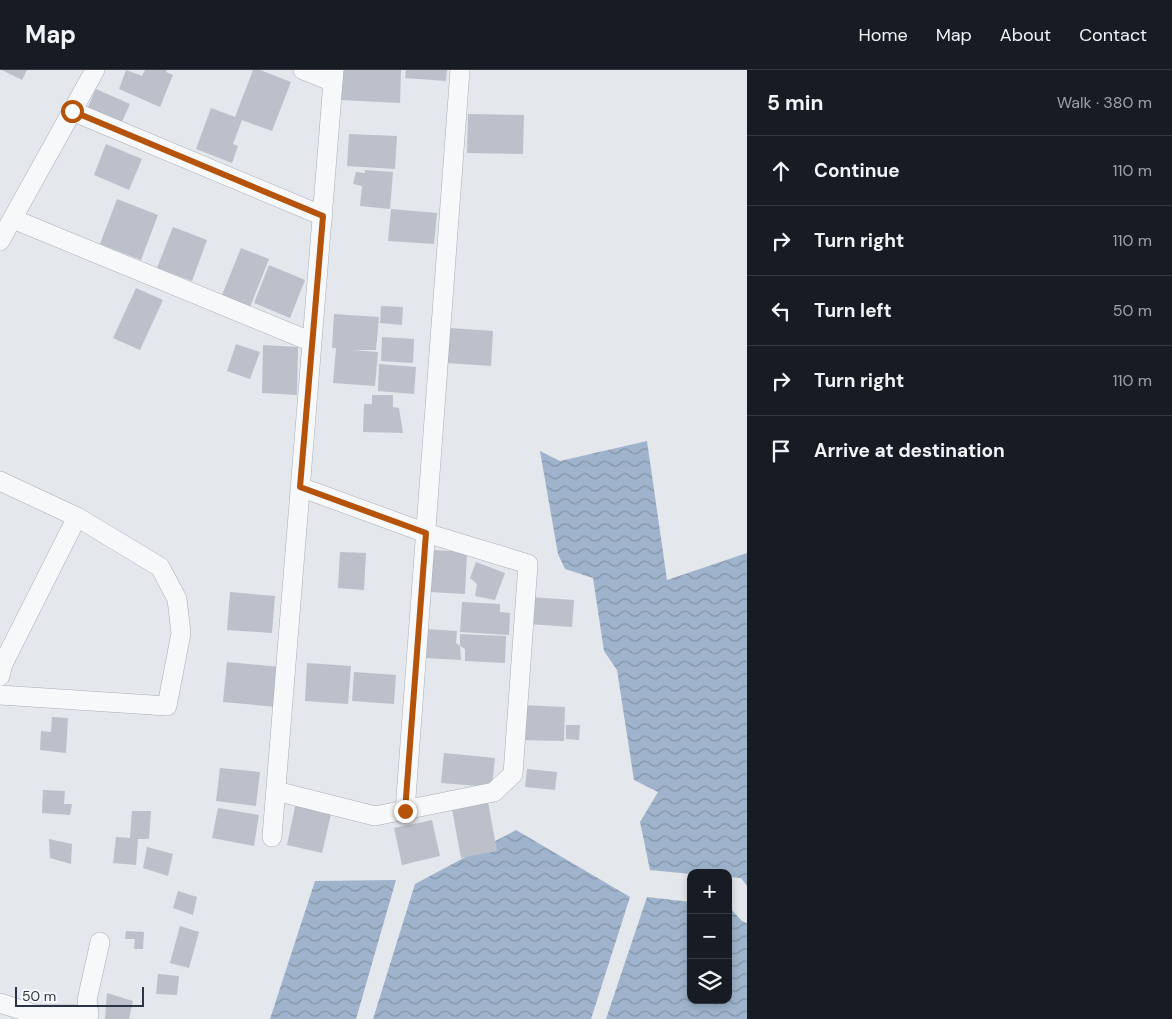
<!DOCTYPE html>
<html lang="en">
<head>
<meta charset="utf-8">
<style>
  body { margin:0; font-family:"DM Sans",sans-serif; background:#242831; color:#f1f3f6 }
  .controls { position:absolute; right:15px; bottom:15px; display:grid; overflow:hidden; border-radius:10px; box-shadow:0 2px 8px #0003 }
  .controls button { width:45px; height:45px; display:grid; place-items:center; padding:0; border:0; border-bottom:1px solid #363941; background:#171b24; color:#f1f3f6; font:25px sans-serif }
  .scale { position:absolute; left:15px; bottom:12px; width:129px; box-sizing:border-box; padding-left:5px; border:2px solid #2b3445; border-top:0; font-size:14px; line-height:18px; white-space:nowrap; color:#2b3445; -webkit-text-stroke:4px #f4f6f9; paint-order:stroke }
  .stop { position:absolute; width:15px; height:15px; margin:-11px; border:4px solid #b45309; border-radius:50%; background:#fff }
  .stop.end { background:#b45309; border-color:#fff; box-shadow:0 1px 5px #0008 }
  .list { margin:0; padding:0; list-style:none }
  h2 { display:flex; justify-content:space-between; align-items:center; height:65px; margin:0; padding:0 20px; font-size:21px }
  h2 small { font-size:16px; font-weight:400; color:#9ea1a6 }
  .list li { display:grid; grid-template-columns:32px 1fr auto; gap:15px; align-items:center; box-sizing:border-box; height:70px; padding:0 20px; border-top:1px solid #363941 }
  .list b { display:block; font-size:19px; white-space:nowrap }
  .list em { font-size:16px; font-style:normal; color:#9ea1a6 }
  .icon { flex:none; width:28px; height:28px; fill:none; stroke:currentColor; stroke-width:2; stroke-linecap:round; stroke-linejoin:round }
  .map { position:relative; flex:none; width:747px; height:949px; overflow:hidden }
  header { display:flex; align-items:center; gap:30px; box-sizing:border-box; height:70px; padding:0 25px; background:#171b24; border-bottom:1px solid #363941 }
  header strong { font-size:24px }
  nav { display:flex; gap:28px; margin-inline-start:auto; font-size:18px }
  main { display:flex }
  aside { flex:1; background:#171b24 }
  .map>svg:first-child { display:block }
  .water { fill:url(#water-waves) }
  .building { fill:#bbc0ca }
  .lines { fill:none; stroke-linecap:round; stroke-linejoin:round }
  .minor-casing { stroke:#a9aeb7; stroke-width:20 }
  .minor { stroke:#f7f8fa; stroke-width:19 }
  .route { stroke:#b45309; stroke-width:6 }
</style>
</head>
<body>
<header>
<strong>Map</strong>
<nav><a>Home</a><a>Map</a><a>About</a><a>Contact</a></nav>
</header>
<main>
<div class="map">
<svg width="747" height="949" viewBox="0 0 747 949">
  <defs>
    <pattern id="water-waves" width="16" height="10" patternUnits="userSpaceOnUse" patternTransform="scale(1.25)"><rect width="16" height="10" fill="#9fb4cc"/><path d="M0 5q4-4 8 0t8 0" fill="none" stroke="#8293a7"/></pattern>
  </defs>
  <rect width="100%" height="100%" fill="#e4e7ec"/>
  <path class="water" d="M647,371L667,510L747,483V816L741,808L728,807V803L691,804L650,800L640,752L658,722L634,710L617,600L604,581L593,508L565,499L558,484L540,381L560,391Z
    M516,760L630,827L591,949H373L415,814Z
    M396,810L356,949H270L315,811Z
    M647,827L691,832V930H728V836L742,851L747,853V949H606Z"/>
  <path class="building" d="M2,0H27L22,10Z
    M126,0L142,6L145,0H167L166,2L173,5L160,37L119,19Z
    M253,0H260L291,12L272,61L242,50L233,74L238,76L232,93L196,79L211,38L235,47Z
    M342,0H401L400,33L341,30Z
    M406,0H447L446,11L405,8Z
    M96,19L130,34L121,54L87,39Z
    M468,44L524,45L523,84L467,83Z
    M349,64L397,66L395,99L347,96Z
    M106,74L142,89L129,120L94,105Z
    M365,100L393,102L390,139L360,136L362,116L353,114L356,102L365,103Z
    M117,129L158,145L141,190L100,174Z
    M391,139L437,143L434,174L388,171Z
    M173,157L207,170L192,211L157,198Z
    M241,178L269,189L250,237L222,225Z
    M269,195L305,210L290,248L254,233Z
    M136,218L163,230L140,280L113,268Z
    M381,236L403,237L402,255L380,253Z
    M334,244L379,247L376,280H353L378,282L375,316L333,313L336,278H332Z
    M450,258L493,261L491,296L447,293Z
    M382,267L414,269L413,293L381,291Z
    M236,274L260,282L250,309L227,301Z
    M263,275L298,277L297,325L262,323Z
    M379,294L416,297L414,324L378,321Z
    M372,325H393V337L399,338L403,363L363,362L364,334H372Z
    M432,480L467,482L465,524L430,522Z
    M340,482L366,483L364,520L338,518Z
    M476,492L505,503L495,530L475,526L477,514L470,508Z
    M230,522L275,526L272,563L227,560Z
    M530,527L574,530L572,557L528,554Z
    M462,532L500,534V542L510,543L509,565L460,562Z
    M427,559L457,561L456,573L460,576L461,590L425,588Z
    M460,564L506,566L505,593L465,591V579L460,576Z
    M227,592L280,597L276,637L223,632Z
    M307,593L351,596L348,634L305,631Z
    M354,602L396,605L394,634L352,631Z
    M521,635L565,637L564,671L520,670Z
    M52,647L68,648L66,683L40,680L41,661L51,662Z
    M566,655H580L579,670L566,669Z
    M444,683L495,688L492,717L441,713Z
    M220,698L260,702L256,736L216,731Z
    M527,699L557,702L555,720L525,717Z
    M43,720L65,721L64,734H72L70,745L42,743Z
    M296,732L332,740L322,783L287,775Z
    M488,732L497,781L461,788L452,739Z
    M218,738L259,745L254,776L212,768Z
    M132,741H151L149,769H138L136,795L113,793L116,767L130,768Z
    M432,750L440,786L402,795L394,758Z
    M49,769L72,774L71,794L50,788Z
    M147,777L173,784L168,806L143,798Z
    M178,821L197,827L193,845L173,838Z
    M180,856L199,862L189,898L170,893Z
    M126,861L144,862L143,879H134L135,869H125Z
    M158,904L179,906L177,925L156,924Z
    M107,923L133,931L129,949H105Z"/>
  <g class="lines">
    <g class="minor-casing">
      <path id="minor" d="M303,0L333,12
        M72,41L323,146
        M13,149L312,272
        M0,171L95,0
        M0,411L77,447L160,497L177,529L181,563L167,636L0,625
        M0,606L3,594L77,447
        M276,721L375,746L494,722L513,704L528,494L426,463L300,417
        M405,741L460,0
        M272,767L334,0
        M0,933L34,944H89L87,930L100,872"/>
    </g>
    <use href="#minor" class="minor"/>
  </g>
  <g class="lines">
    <path class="route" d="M72,41L323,146L300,417L426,463L405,741"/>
  </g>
</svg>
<div class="controls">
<button>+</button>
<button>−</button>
<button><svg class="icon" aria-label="layers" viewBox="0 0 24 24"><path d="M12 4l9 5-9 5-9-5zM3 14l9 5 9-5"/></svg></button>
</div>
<div class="scale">50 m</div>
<div class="stop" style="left:72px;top:41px"></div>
<div class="stop end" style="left:405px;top:741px"></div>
</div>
<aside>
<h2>5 min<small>Walk · 380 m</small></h2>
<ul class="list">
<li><svg class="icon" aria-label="ahead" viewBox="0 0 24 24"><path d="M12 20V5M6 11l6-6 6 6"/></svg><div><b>Continue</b></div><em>110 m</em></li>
<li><svg class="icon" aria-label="right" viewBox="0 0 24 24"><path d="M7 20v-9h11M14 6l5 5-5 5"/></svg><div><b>Turn right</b></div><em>110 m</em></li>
<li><svg class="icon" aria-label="left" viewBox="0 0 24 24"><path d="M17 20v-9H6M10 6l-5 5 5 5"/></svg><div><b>Turn left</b></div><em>50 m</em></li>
<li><svg class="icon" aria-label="right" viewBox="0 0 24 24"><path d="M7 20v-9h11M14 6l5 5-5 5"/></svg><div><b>Turn right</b></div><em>110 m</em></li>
<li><svg class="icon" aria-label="arrive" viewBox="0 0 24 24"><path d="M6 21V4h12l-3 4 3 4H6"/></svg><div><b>Arrive at destination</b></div></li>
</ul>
</aside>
</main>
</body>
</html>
